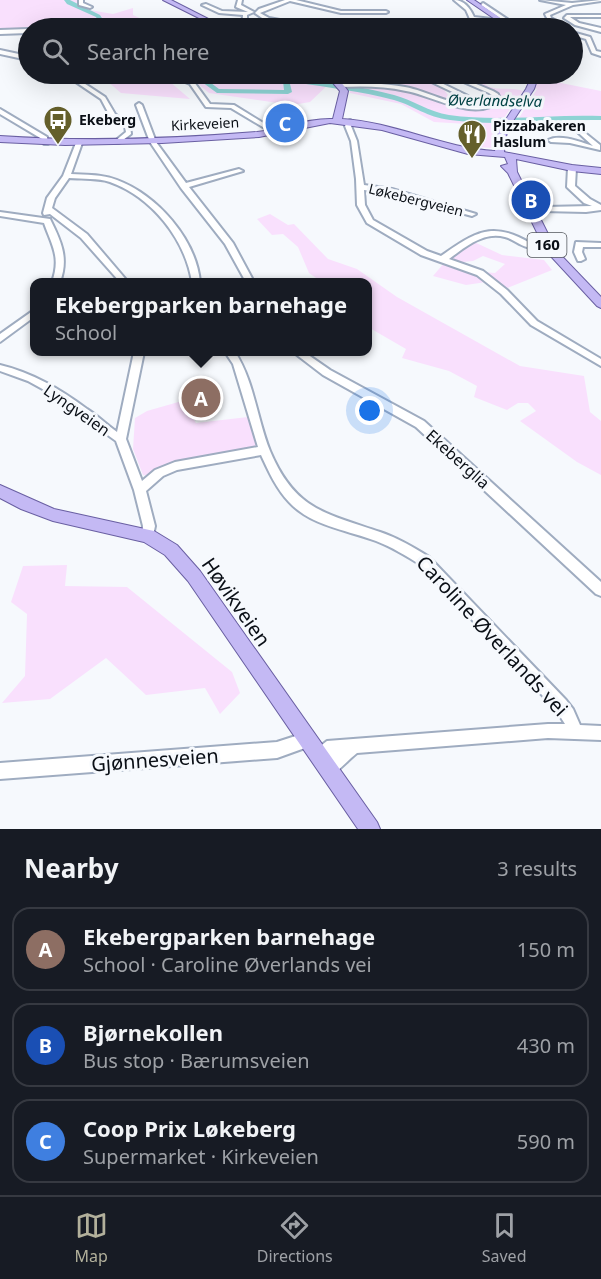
<!DOCTYPE html>
<html lang="en">
<head>
<meta charset="utf-8">
<style>
  body { margin:0; font-family:"Noto Sans",sans-serif; background:#242831; color:#f1f3f6 }
  .you { position:absolute; left:370px; top:411px; width:21px; height:21px; margin:-15px; border:4px solid #fff; border-radius:50%; background:#1a73e8; box-shadow:0 0 0 9px #1a73e833 }
  .badge { display:grid; place-items:center; width:39px; height:39px; border-radius:50%; background:#b2b09b; color:#fff; font-size:20px; font-weight:700 }
  .pin { position:absolute; translate:-50% -50%; border:3px solid #fff; box-shadow:0 2px 6px #0006 }
  .popup { position:absolute; left:30px; top:278px; width:342px; height:78px; box-sizing:border-box; display:grid; place-content:center; border-radius:12px; background:#171b24; filter:drop-shadow(0 2px 4px #0005); font-size:20px; white-space:nowrap; color:#9ea1a6 }
  .popup b { font-size:22px; color:#f1f3f6 }
  .popup::after { content:''; position:absolute; left:50%; top:100%; margin-left:-12px; border:12px solid transparent; border-top-color:#171b24 }
  .list { margin:0; padding:0; list-style:none }
  h2 { display:flex; justify-content:space-between; align-items:center; height:78px; margin:0; padding:0 24px; font-size:26px }
  h2 small { font-size:20px; font-weight:400; color:#9ea1a6 }
  .list li { display:grid; grid-template-columns:39px 1fr auto; gap:18px; align-items:center; box-sizing:border-box; height:84px; margin:0 12px 12px; padding:0 12px; border:2px solid #363941; border-radius:18px }
  .list b { display:block; font-size:22px; white-space:nowrap }
  .list p { margin:0; font-size:20px; white-space:nowrap; color:#9ea1a6 }
  .list em { font-size:20px; font-style:normal; color:#9ea1a6 }
  .icon { flex:none; width:33px; height:33px; fill:none; stroke:currentColor; stroke-width:2; stroke-linecap:round; stroke-linejoin:round }
  .map { position:relative; flex:none; width:601px; height:829px; overflow:hidden }
  .search { position:absolute; background:#171b24; box-shadow:0 6px 24px #0002; left:18px; right:18px; top:18px; height:66px; display:flex; align-items:center; gap:15px; box-sizing:border-box; padding:0 21px; border-radius:33px; color:#9ea1a6; font-size:22px }
  .sheet { height:366px; background:#171b24 }
  nav { display:flex; justify-content:space-around; align-items:center; box-sizing:border-box; height:84px; border-top:2px solid #363941; background:#171b24; font-size:16px; color:#9ea1a6 }
  nav a { display:grid; justify-items:center; gap:3px }
  nav .on { color:#b2b09b }
  .map>svg:first-child { display:block }
  .green { fill:#f9e0fd; fill-rule:evenodd }
  .lines { fill:none; stroke-linecap:round; stroke-linejoin:round }
  .river { fill:#8ed3d4; fill-rule:evenodd }
  .minor-casing { stroke:#9facc0; stroke-width:4 }
  .major-casing { stroke:#695fa2; stroke-width:2 }
  .minor { fill:#fff; fill-rule:evenodd }
  .major { fill:#c4b9f4; fill-rule:evenodd }
  .labels { text-anchor:middle; stroke-width:6; stroke-linejoin:round; paint-order:stroke }
  .far-poi-label { font-size:14px; font-weight:bold; fill:#0a0f16; stroke:#f6f9fd; text-anchor:start }
  .far-street-label { font-size:14px; fill:#0a0f16; stroke:#f6f9fd }
  .far-water-label { font-size:15px; font-style:italic; fill:#004345; stroke:#f6f9fd }
  .shield { fill:#f6f9fd; stroke:#51555b; stroke-width:1.5 }
  .shield-label { font-size:15px; font-weight:bold; fill:#0a0f16 }
  .street-label { font-size:16px; fill:#0a0f16; stroke:#f6f9fd }
  .near-street-label { font-size:20px; fill:#0a0f16; stroke:#f6f9fd }
</style>
</head>
<body>
<div class="map">
<svg width="601" height="829" viewBox="0 0 601 829">
  <rect width="100%" height="100%" fill="#f6f9fd"/>
  <path class="green" d="M0,0H79L76,4L84,9L113,14L133,8V15L161,28H72L83,23L77,19L50,28L4,31V29H0Z
    M99,74H167L163,76L190,99L121,93Z
    M186,74H214L230,84L252,74H315L333,80L310,102L292,105L209,93Z
    M324,74C345,73 359,87 380,78L369,74H408L441,86L452,100L476,105L497,99L496,95L454,74H476C490,96 503,85 523,91L497,128L493,148L476,147L484,134L467,124L434,122L401,104L350,93L349,87L356,85Z
    M539,74H544V84L556,82L601,91V119H562L542,122L534,131L509,134L537,89L534,88Z
    M270,214L288,225L294,224L328,259L357,269L397,297L520,366L584,376L590,412L601,421V475L577,462L520,421L536,411L528,403H518L507,410L474,397L477,386L449,371L402,358L406,349L368,327V282H322L309,273L298,247L283,234L272,235L257,219Z
    M472,241L502,255L544,260L552,270L505,289L493,281L466,285L433,276L444,263ZM483,256L505,264L495,273L471,271L454,263L473,261Z
    M182,401L196,423L248,417L257,449L174,461L148,476L143,475L133,449L135,418L147,411Z
    M67,565L65,586L127,587L232,672L240,693L220,714L205,688L146,695L106,658L50,699L2,703L25,676L27,614L11,602L23,566Z"/>
  <g class="lines">
    <path class="river" d="M64,0H70L100,15L108,28H102L96,17L67,4Z
      M191,74H199L219,89L284,90L283,81L294,78C327,83 362,86 394,95C413,100 429,112 449,115C499,122 551,114 601,116V120C551,119 499,127 450,120C426,117 415,106 394,100C362,91 328,88 295,82L290,84L292,92L288,94L217,93Z"/>
    <g class="minor-casing">
      <path id="minor" d="M79,0H83V3L92,7L90,8L79,5Z
        M238,0H242L241,5L254,12L247,15V28H242L243,15L219,13L202,5L206,4L222,11L248,12L236,7Z
        M285,0H296L341,11H386L388,12L386,13H341L290,1L260,13L269,18L312,26L314,28L265,20L255,13L259,9Z
        M454,0C464,0 470,8 474,17L501,20L499,21L470,19L466,10Z
        M540,0L572,3L601,0V1L573,5L550,15L551,18L567,28C558,29 548,22 545,14L566,5Z
        M483,3L519,27V28H514L481,5Z
        M567,15H601V17H570L579,23L601,28V32L575,25L564,18Z
        M194,20L196,22L180,26L179,28H174L175,24Z
        M28,29V33L0,34V30Z
        M572,32L590,37L596,51L601,52V56L592,53L586,39L572,35Z
        M0,50L28,56V60L0,54Z
        M64,74H70L105,97L115,114L130,125L131,134L119,143H115V141L126,132L125,127L110,116L101,99Z
        M234,74H268L246,78Z
        M405,74H441L438,76H427L468,96L463,97L419,76H408Z
        M445,74H452L493,91L498,94L501,101C474,123 435,96 406,91C384,86 362,86 340,87L337,85L340,83C362,83 384,83 405,87C433,92 468,116 495,100L493,96L489,93Z
        M182,77L194,82L210,104L234,105L278,132L273,133L231,108L206,107L190,84L180,80V78Z
        M139,103L142,105L156,142L186,183L239,169L243,171L189,187L233,243L254,282H246L225,244L181,188L150,142L136,105Z
        M0,109L47,137L48,144H44L42,139L0,114Z
        M350,120L353,122L351,126L357,141L364,185L392,189L476,214L472,216L388,193L364,190L365,205L373,220L427,251L441,256C474,233 492,220 530,243V247H527C519,245 513,239 505,237C484,231 465,247 449,259L483,271L507,290L537,321L601,359V366L531,325L501,294L477,275L421,255L367,223L357,205L356,179L351,141L345,126L348,121Z
        M574,124L600,145V150L570,143L551,142L548,140C561,134 580,142 593,146L572,127V125Z
        M79,141L82,143L71,174C86,175 102,174 117,180C157,195 196,239 200,282H192C185,239 152,197 110,182C98,178 83,179 69,178L55,198L52,208L87,234L128,282H120L81,238L50,214L44,215L43,213L47,198L63,176L76,143Z
        M572,166L576,168L575,186L590,199L601,205V210L586,212L542,211L541,209L545,207L592,206L584,203L567,187L568,168Z
        M0,212L50,219C61,241 69,258 60,282H52C61,257 52,246 44,223L0,216Z
        M576,242L601,243V247H583L582,252L585,259L581,261H578L574,252Z
        M34,310V317L0,342V334Z
        M134,352H144L126,439L142,481L155,470L175,462L258,447L233,364L225,352H235C254,381 257,419 270,451C295,510 325,513 380,532C398,538 413,547 429,557L566,700L573,709L580,725L601,726V740L548,738L357,753C348,760 337,773 328,777L323,774L320,769L325,761L319,764L314,761L311,756L314,751L327,741L548,724H565L556,710L421,565C406,556 392,547 376,541C347,530 311,526 289,502C276,488 269,472 261,455L177,470L163,476L146,491L155,526L152,540L148,541L144,540L142,536L143,526L134,490L116,441L48,392L28,381L0,371V365C33,373 60,389 87,409C98,416 107,425 117,432Z
        M293,352H304L330,370L424,421L601,582V596L596,594L416,427L323,375Z
        M308,732L313,735L316,740L313,745L277,758L0,779V763L277,742Z"/>
    </g>
    <g class="major-casing">
      <path id="major" d="M163,0H171L226,28H219Z
        M467,0H474L515,28H508Z
        M319,74C333,74 340,80 348,91L342,119C394,122 443,148 495,151L499,130L526,89L533,74H539L534,89L507,130L504,152L572,165L601,168V174L572,171L516,159L517,172L556,250L601,297V308L597,306L546,251L508,173L501,166L508,164L505,157L468,154L382,130L330,123L259,137L162,143L65,145L0,142V136C86,142 171,139 257,132C283,129 307,118 333,119L340,91L333,83Z
        M0,485L54,509L154,531L177,545L200,571L377,822L380,829H358L188,581L165,555L144,542L53,521L21,509L0,498Z"/>
    </g>
    <use href="#minor" class="minor"/>
    <use href="#major" class="major"/>
  </g>
  <defs>
    <g id="bus-pin" transform="scale(1.5)"><path d="M0 17L-7.5 6A9.5 9.5 0 1 1 7.5 6Z" fill="#645f2b" stroke="#f6f9fd"/><path d="M-5-6H5V4H4V6H2V4H-2V6H-4V4H-5ZM-3.5-4V0h7V-4ZM-3.5 1.2v1.5H-2V1.2ZM2 1.2v1.5H3.5V1.2Z" fill="#fff"/></g>
    <g id="restaurant-pin" transform="scale(1.5)"><path d="M0 17L-7.5 6A9.5 9.5 0 1 1 7.5 6Z" fill="#645f2b" stroke="#f6f9fd"/><path d="M-5-6h1v4h1v-4h1v4h1v-4h1v5L-1.5 .5V6h-2V.5L-5-1ZM5-6V6H3V1.5H1.5Q1.5-4 5-6Z" fill="#fff"/></g>
  </defs>
  <g fill-rule="evenodd">
    <use href="#bus-pin" x="58" y="120"/>
    <use href="#restaurant-pin" x="472" y="134"/>
  </g>
  <g class="labels">
    <g class="far-poi-label">
      <text x="79" y="125">Ekeberg</text>
      <text x="493" y="131">Pizzabakeren<tspan x="493" dy="16">Haslum</tspan></text>
    </g>
    <g class="far-street-label">
      <text transform="translate(205 124) rotate(-3)" y="5">Kirkeveien</text>
      <text transform="translate(416 200) rotate(14)" y="5">Løkebergveien</text>
    </g>
    <g class="far-water-label">
      <text transform="translate(495 101) rotate(1)" y="5">Øverlandselva</text>
    </g>
    <rect class="shield" x="527.5" y="233" width="39" height="24" rx="4.5"/>
    <g class="shield-label">
      <text x="547" y="250">160</text>
    </g>
    <g class="street-label">
      <text transform="translate(77 410) rotate(35)" y="6">Lyngveien</text>
      <text transform="translate(458 459) rotate(42)" y="6">Ekeberglia</text>
    </g>
    <g class="near-street-label">
      <text transform="translate(236 602) rotate(55)" y="7">Høvikveien</text>
      <text transform="translate(492 636) rotate(47)" y="7">Caroline Øverlands vei</text>
      <text transform="translate(155 760) rotate(-4)" y="7">Gjønnesveien</text>
    </g>
  </g>
</svg>
<div class="you"></div>
<div class="pin badge" style="left:201px;top:398px;background:#8d6e63">A</div>
<div class="popup"><b>Ekebergparken barnehage</b>School</div>
<div class="pin badge" style="left:531px;top:200px;background:#1a4fb4">B</div>
<div class="pin badge" style="left:285px;top:123px;background:#3f7fe0">C</div>
<div class="search"><svg class="icon" aria-label="search" viewBox="0 0 24 24"><circle cx="10" cy="10" r="6"/><path d="M15 15l6 6"/></svg>Search here</div>
</div>
<section class="sheet">
<h2>Nearby<small>3 results</small></h2>
<ul class="list">
<li><span class="badge" style="background:#8d6e63">A</span><div><b>Ekebergparken barnehage</b><p>School · Caroline Øverlands vei</p></div><em>150 m</em></li>
<li><span class="badge" style="background:#1a4fb4">B</span><div><b>Bjørnekollen</b><p>Bus stop · Bærumsveien</p></div><em>430 m</em></li>
<li><span class="badge" style="background:#3f7fe0">C</span><div><b>Coop Prix Løkeberg</b><p>Supermarket · Kirkeveien</p></div><em>590 m</em></li>
</ul>
</section>
<nav>
<a class="on"><svg class="icon" aria-label="map" viewBox="0 0 24 24"><path d="M3 6l6-2 6 2 6-2v14l-6 2-6-2-6 2zM9 4v14M15 6v14"/></svg>Map</a>
<a><svg class="icon" aria-label="directions" viewBox="0 0 24 24"><path d="M12 3l9 9-9 9-9-9zM9 14v-3h6M13 9l2 2-2 2"/></svg>Directions</a>
<a><svg class="icon" aria-label="saved" viewBox="0 0 24 24"><path d="M7 4h10v16l-5-4-5 4z"/></svg>Saved</a>
</nav>
</body>
</html>
